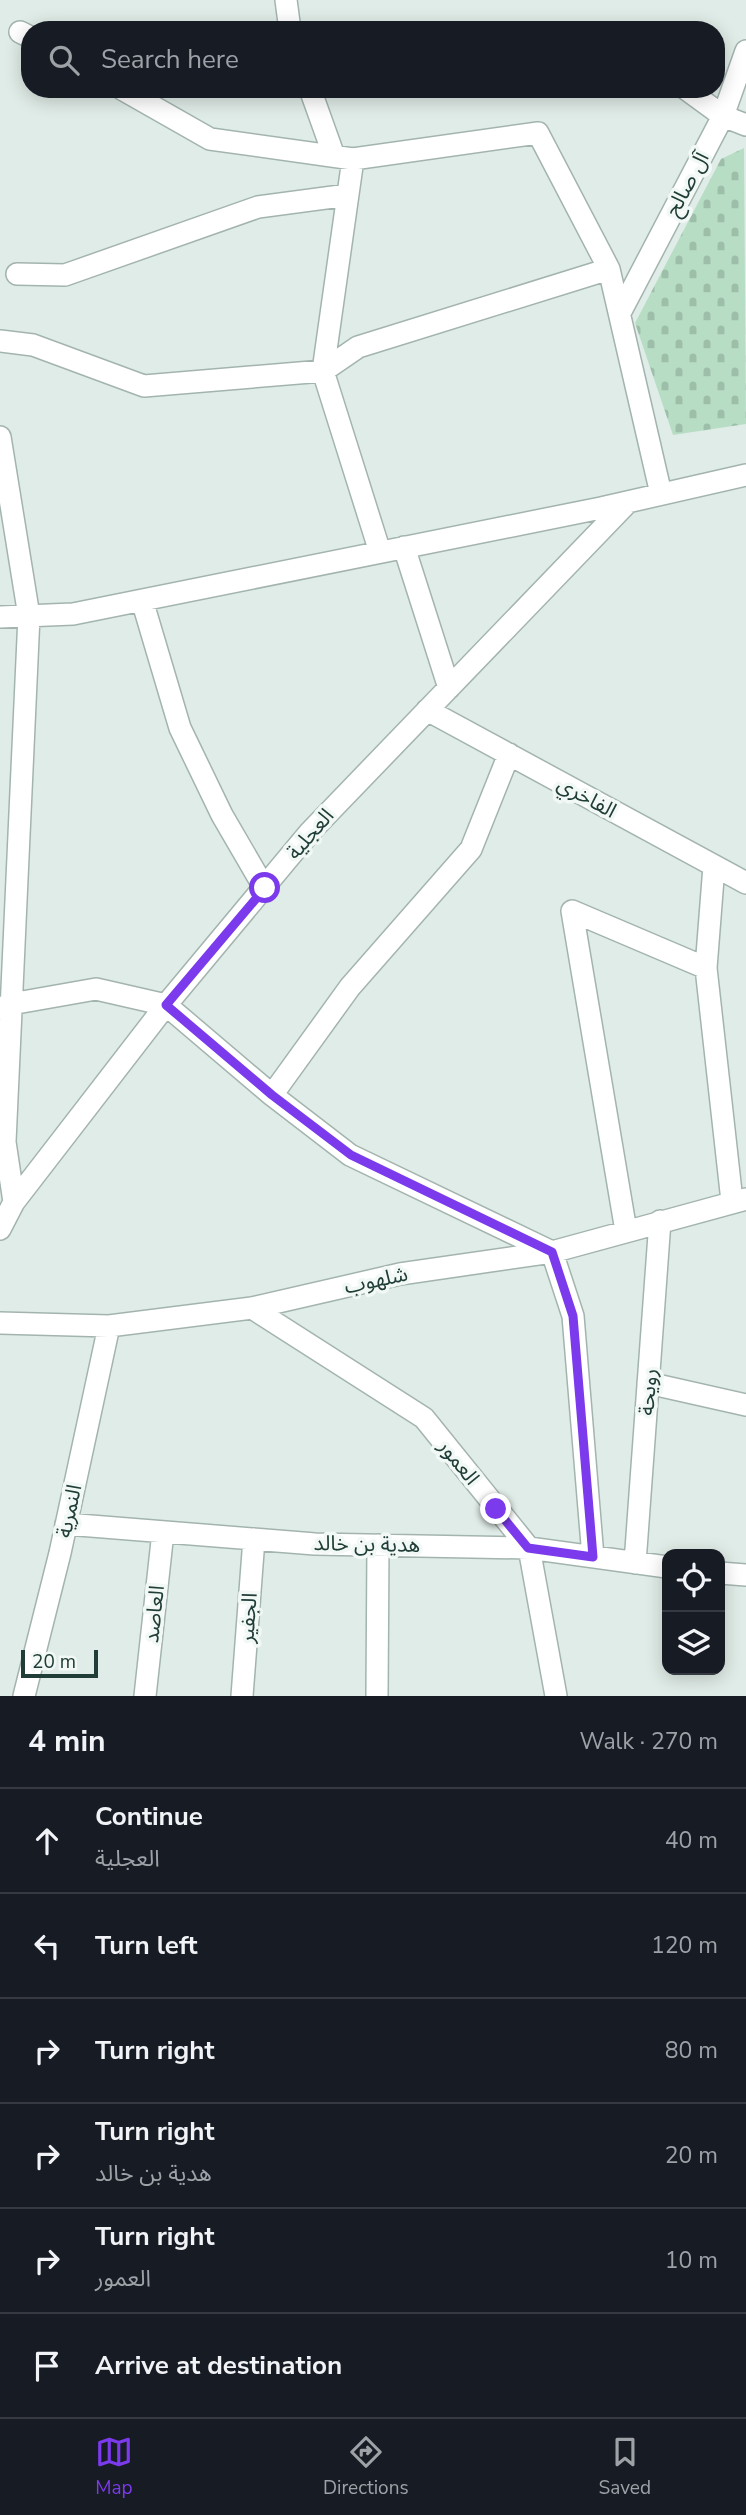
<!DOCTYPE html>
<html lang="en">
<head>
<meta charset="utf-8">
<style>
  body { margin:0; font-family:"Nunito Sans","Noto Sans Arabic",sans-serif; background:#20242c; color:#f1f3f6 }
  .controls { position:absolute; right:21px; bottom:21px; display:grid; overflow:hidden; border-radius:14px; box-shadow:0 4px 18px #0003 }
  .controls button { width:63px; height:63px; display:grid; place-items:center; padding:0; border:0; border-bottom:2px solid #363941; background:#171b24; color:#f1f3f6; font:35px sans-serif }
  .scale { position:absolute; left:21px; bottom:18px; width:77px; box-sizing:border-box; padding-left:7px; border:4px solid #203d37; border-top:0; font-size:19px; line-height:24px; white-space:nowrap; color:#203d37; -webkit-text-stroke:5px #f1f8f5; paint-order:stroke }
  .stop { position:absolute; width:21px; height:21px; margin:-16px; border:5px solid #7c3aed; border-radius:50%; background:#fff }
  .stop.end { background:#7c3aed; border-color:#fff; box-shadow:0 2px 7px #0008 }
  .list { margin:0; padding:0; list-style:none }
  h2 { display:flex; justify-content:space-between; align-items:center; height:91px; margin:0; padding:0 28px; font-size:30px }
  h2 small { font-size:23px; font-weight:400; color:#9ea1a6 }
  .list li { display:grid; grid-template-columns:46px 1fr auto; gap:21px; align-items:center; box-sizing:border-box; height:105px; padding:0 28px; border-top:2px solid #363941 }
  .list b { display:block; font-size:26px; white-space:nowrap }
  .list p { margin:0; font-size:23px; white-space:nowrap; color:#9ea1a6 }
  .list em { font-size:23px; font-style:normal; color:#9ea1a6 }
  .icon { flex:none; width:38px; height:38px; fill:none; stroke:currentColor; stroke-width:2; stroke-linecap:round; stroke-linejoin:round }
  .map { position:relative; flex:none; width:746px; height:1696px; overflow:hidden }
  .search { position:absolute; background:#171b24; box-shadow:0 4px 18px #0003; left:21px; right:21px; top:21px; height:77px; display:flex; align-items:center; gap:18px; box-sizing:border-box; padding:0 24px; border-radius:28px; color:#9ea1a6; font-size:26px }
  .sheet { height:721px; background:#171b24 }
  nav { display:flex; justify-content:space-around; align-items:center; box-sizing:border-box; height:98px; border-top:2px solid #363941; background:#171b24; font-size:19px; color:#9ea1a6 }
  nav a { display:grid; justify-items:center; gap:4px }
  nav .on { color:#7c3aed }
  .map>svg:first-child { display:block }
  .cemetery { fill:url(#cemetery-stones) }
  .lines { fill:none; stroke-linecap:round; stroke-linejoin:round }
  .minor-casing { stroke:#a3b4af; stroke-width:24 }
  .minor { stroke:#fff; stroke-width:21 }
  .route { stroke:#7c3aed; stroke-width:9 }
  .labels { text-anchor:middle; stroke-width:7; stroke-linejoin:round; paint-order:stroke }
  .street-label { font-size:21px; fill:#203d37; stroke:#f1f8f5 }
</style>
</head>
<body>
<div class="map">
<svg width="746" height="1696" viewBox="0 0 746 1696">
  <defs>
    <pattern id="cemetery-stones" width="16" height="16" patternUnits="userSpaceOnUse" patternTransform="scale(1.75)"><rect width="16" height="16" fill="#b7dec5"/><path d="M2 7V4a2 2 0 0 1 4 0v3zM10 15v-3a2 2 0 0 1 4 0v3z" fill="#9dbfaa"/></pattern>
  </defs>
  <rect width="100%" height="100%" fill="#e0ece7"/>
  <path class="cemetery" d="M744,148L746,424L673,435L635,323L721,159Z"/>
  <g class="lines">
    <g class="minor-casing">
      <path id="minor" d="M286,0L290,30
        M20,32L30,37
        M122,89L210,139L353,159L538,133L609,269L661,494
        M310,89L334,156
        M686,89L723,116L746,125
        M353,159L323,371L380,552
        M17,274L65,275L258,207L348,195
        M620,313L723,116L746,51
        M0,341L33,345L144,386L323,371L358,347L609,269
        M0,437L29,616L5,1142L14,1202
        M404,547L449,688
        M142,600L180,728L222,815L265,889
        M0,617L73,614L601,508L746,475
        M427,710L746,883
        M714,866L706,968L732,1201
        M0,1008L11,1004L96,989L166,1005L272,1095L350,1155L552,1252L573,1316L593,1557
        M272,1095L350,987L471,849L509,754
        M0,1229L14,1202L166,1005L310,832L628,502
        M626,1231L572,911L706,968
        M252,1308L424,1418L529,1548L556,1696
        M0,1323L109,1326L252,1308L400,1274L552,1252L746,1199
        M648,1383L746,1405
        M66,1524L315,1544L529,1548L667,1567
        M635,1563L660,1221
        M720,1573L746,1575
        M24,1696L60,1553L109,1326
        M145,1696L163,1532
        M242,1696L254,1539
        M377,1696L378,1545"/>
    </g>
    <use href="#minor" class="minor"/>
  </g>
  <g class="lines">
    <path class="route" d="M265,888L166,1005L272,1095L351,1155L552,1252L573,1316L593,1557L528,1548L496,1509"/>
  </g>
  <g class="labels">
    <g class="street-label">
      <text transform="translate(687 184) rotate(-62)" y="7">آل صالح</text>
      <text transform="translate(587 797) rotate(29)" y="7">الفاخري</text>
      <text transform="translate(310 834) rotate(-49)" y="7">العجلية</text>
      <text transform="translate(376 1280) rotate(-12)" y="7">شلهوب</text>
      <text transform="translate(648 1392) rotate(-86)" y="7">رويحة</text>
      <text transform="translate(459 1462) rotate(52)" y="7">العمور</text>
      <text transform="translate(69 1511) rotate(-78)" y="7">النمرية</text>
      <text transform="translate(367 1544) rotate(1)" y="7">هدية بن خالد</text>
      <text transform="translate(154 1614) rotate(-84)" y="7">العاصد</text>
      <text transform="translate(248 1618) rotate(-86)" y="7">الجفير</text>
    </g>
  </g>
</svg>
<div class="controls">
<button><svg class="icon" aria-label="locate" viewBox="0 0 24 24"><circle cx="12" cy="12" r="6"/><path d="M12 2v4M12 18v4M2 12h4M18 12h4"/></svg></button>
<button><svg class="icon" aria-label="layers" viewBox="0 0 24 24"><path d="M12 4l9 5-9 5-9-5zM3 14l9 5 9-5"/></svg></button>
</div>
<div class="scale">20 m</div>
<div class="stop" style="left:265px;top:888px"></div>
<div class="stop end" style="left:496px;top:1509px"></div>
<div class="search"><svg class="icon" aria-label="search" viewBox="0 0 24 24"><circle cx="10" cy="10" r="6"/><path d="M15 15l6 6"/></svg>Search here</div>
</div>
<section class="sheet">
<h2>4 min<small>Walk · 270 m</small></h2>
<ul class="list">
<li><svg class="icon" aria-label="ahead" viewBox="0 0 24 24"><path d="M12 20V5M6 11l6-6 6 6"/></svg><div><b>Continue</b><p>العجلية</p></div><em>40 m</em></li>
<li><svg class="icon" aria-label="left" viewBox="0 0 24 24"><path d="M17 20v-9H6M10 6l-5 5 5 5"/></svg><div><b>Turn left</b></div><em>120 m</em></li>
<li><svg class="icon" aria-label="right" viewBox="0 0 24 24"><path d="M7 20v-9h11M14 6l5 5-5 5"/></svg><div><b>Turn right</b></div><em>80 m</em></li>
<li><svg class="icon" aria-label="right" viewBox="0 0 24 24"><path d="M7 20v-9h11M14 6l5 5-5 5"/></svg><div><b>Turn right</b><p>هدية بن خالد</p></div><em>20 m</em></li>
<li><svg class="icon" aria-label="right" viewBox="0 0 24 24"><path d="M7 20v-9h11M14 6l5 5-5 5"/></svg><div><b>Turn right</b><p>العمور</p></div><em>10 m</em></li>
<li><svg class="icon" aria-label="arrive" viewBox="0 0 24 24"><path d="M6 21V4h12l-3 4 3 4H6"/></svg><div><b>Arrive at destination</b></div></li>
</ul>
</section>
<nav>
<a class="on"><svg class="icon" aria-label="map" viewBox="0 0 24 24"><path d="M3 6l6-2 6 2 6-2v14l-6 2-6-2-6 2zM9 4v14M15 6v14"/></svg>Map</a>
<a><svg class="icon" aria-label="directions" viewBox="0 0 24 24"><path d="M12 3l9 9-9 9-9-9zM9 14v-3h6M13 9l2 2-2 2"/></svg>Directions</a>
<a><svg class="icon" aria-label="saved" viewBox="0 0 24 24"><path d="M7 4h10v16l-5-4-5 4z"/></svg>Saved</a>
</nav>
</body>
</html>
